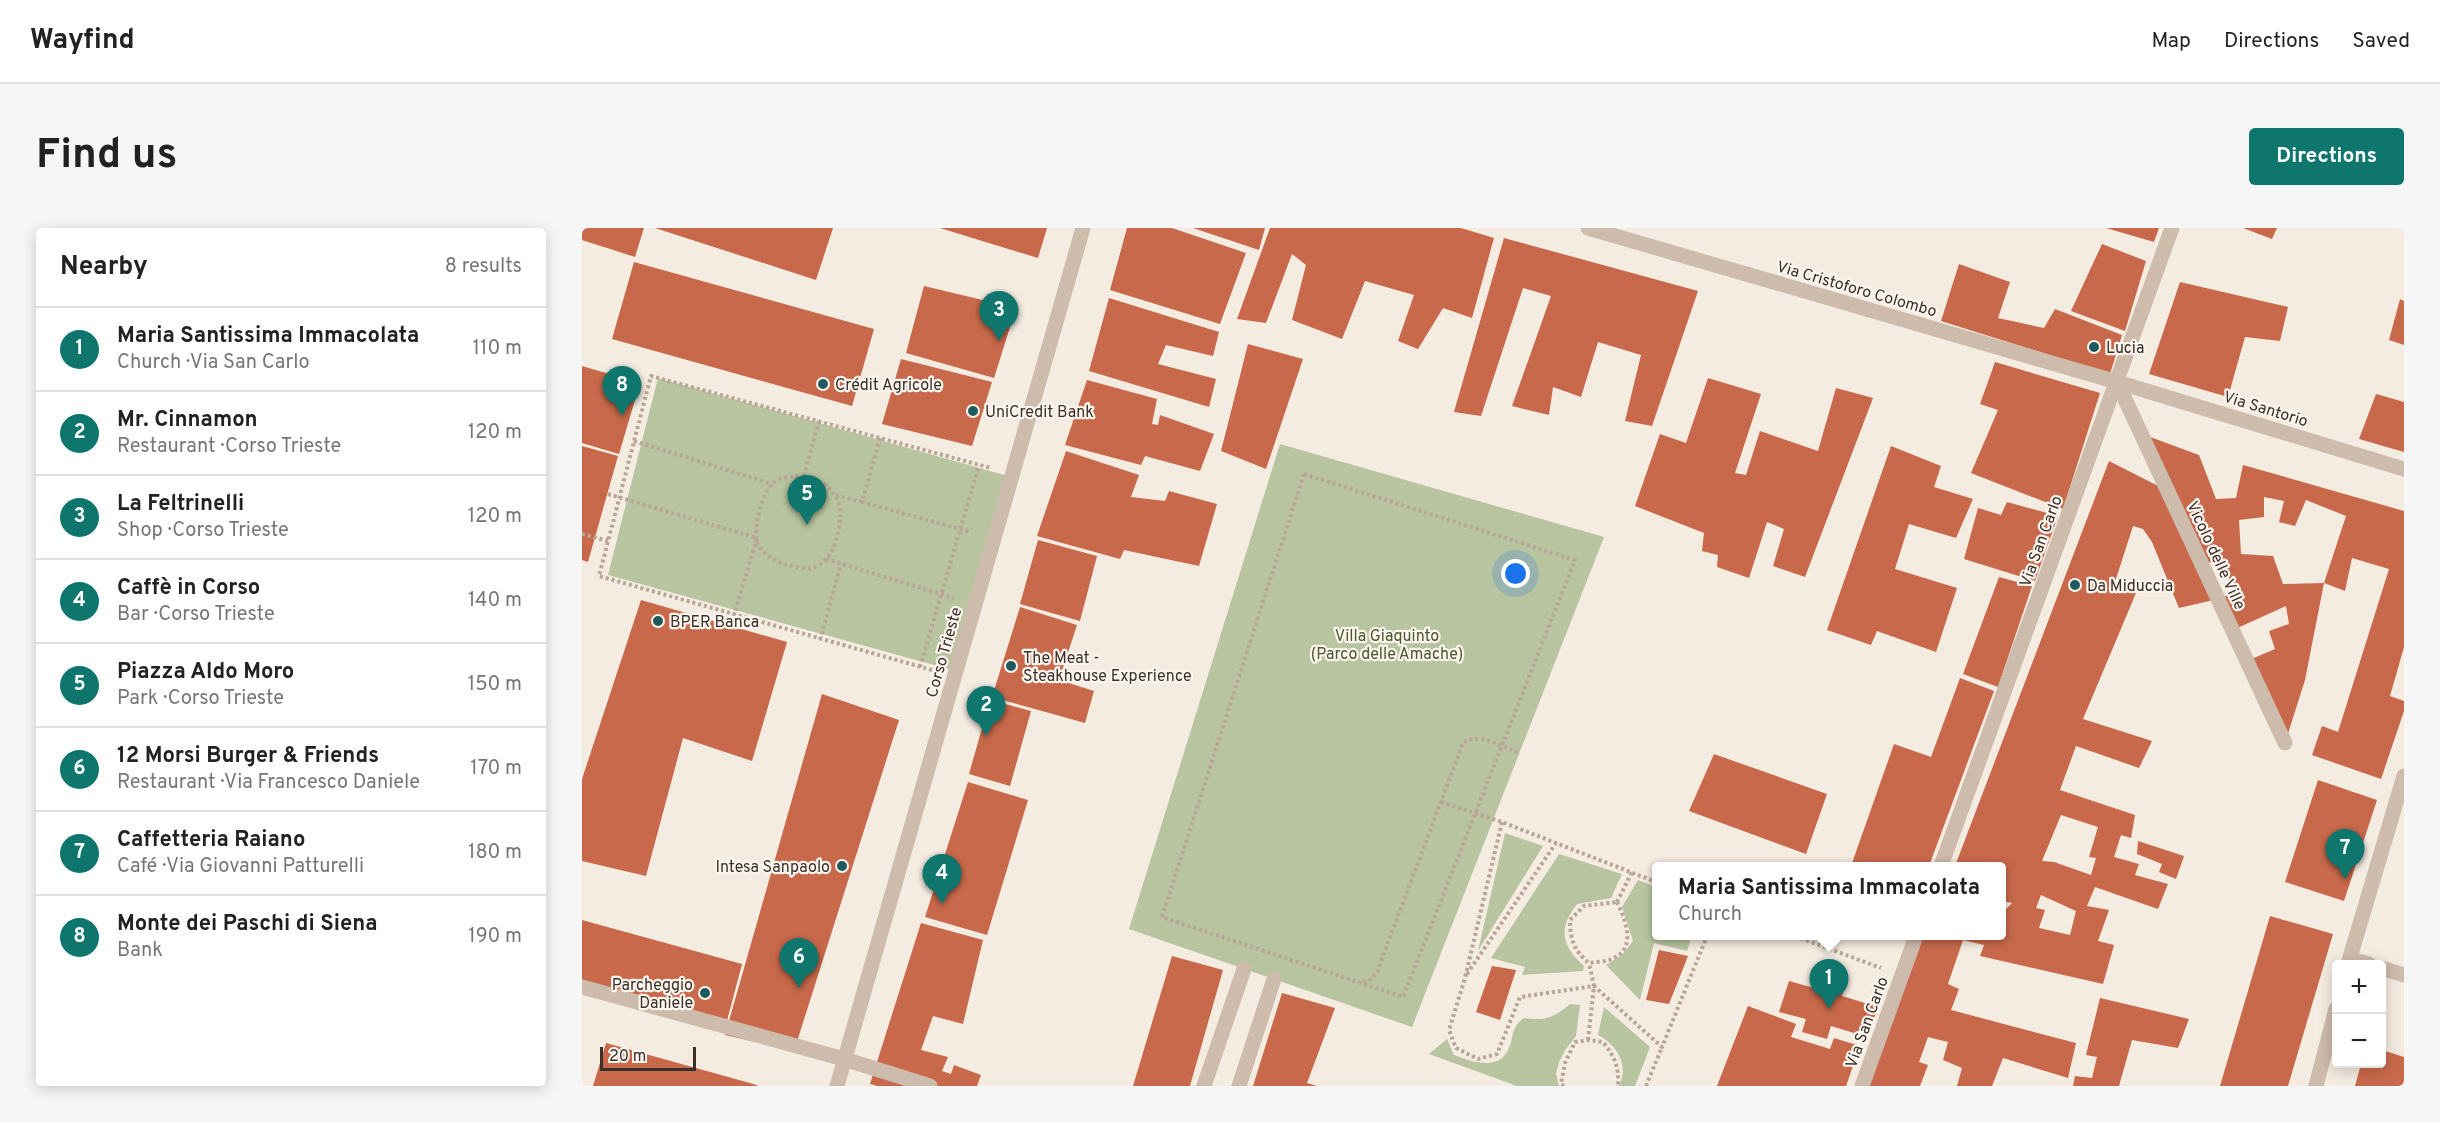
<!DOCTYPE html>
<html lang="en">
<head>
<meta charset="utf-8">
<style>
  body { margin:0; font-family:Overpass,sans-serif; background:#f6f6f6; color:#222 }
  .controls { position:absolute; right:18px; bottom:18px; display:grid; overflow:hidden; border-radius:6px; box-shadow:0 3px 15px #0003 }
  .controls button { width:54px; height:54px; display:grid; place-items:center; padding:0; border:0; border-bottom:2px solid #e0e0e0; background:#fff; color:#222; font:30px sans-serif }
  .scale { position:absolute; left:18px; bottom:15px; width:96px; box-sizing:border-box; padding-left:6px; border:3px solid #3b302b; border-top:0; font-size:16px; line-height:21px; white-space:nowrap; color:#3b302b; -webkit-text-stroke:4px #fbf5ee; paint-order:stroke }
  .you { position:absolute; left:934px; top:346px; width:21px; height:21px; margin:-15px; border:4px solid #fff; border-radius:50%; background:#1a73e8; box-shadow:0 0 0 9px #1a73e833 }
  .badge { display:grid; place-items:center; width:39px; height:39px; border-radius:50%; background:#0f766e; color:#fff; font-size:20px; font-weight:700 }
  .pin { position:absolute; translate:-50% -50px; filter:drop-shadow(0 2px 3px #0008) }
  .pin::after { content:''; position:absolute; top:32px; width:21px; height:18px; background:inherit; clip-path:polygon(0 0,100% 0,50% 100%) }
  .popup { position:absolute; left:1070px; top:634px; width:354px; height:78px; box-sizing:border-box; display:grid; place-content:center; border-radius:6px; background:#fff; filter:drop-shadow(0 2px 4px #0005); font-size:20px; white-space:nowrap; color:#767676 }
  .popup b { font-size:22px; color:#222 }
  .popup::after { content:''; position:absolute; left:50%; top:100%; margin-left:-12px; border:12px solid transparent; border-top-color:#fff }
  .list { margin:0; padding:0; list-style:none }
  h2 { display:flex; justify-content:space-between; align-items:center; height:78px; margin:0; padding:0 24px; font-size:26px }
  h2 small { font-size:20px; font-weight:400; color:#767676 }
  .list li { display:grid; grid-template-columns:39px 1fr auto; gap:18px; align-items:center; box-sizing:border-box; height:84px; padding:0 24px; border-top:2px solid #e0e0e0 }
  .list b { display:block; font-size:22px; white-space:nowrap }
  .list p { margin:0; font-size:20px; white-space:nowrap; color:#767676 }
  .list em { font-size:20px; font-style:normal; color:#767676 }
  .map { position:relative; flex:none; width:1822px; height:858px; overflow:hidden; border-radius:6px }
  header { display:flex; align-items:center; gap:36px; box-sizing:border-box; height:84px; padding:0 30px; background:#fff; border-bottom:2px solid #e0e0e0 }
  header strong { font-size:28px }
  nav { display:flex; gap:33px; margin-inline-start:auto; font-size:21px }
  .intro { display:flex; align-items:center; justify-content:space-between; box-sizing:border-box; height:144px; padding:0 36px }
  h1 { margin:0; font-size:42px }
  .button { padding:15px 27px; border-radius:6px; background:#0f766e; color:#fff; font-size:21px; font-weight:700 }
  main { display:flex; gap:36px; padding:0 36px }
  aside { flex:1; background:#fff; border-radius:6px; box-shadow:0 3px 15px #0003 }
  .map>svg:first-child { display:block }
  .green { fill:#b8c4a0 }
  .building { fill:#c8694b; fill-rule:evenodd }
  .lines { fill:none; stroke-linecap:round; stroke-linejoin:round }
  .path { stroke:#b9a596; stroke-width:4; stroke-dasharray:3 3; stroke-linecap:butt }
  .minor { stroke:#cdbbac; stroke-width:15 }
  .poi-dot { fill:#1f5a5e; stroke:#fbf5ee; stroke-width:2 }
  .labels { text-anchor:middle; stroke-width:4.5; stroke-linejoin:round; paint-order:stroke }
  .street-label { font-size:16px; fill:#3b302b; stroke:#fbf5ee }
  .poi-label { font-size:16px; fill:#3b302b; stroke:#fbf5ee; text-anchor:start }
  .park-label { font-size:16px; fill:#4a5a2e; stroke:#fbf5ee }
</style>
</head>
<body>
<header>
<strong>Wayfind</strong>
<nav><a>Map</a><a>Directions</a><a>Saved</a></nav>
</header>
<div class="intro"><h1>Find us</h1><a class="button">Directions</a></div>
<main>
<aside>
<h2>Nearby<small>8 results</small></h2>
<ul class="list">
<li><span class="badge">1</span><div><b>Maria Santissima Immacolata</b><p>Church · Via San Carlo</p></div><em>110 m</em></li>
<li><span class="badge">2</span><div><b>Mr. Cinnamon</b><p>Restaurant · Corso Trieste</p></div><em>120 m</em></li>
<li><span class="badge">3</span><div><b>La Feltrinelli</b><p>Shop · Corso Trieste</p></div><em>120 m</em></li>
<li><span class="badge">4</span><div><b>Caffè in Corso</b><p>Bar · Corso Trieste</p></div><em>140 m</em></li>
<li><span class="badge">5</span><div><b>Piazza Aldo Moro</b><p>Park · Corso Trieste</p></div><em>150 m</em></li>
<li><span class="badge">6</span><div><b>12 Morsi Burger &amp; Friends</b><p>Restaurant · Via Francesco Daniele</p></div><em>170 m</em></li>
<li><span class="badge">7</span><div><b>Caffetteria Raiano</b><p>Café · Via Giovanni Patturelli</p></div><em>180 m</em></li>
<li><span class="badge">8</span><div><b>Monte dei Paschi di Siena</b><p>Bank</p></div><em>190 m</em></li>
</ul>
</aside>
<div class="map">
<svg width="1822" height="858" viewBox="0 0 1822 858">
  <rect width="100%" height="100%" fill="#f4ebe1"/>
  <path class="green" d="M76,150L426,248L370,442L26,347Z
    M698,216L1022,309L830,799L547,701Z
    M923,605L961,618L896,723Z
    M977,626L1040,646L1029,670L995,676C976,701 979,717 1002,738L1001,743L940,747L943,739L909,730Z
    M1056,652L1074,659V708H1110L1105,723L1072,715L1058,772L1024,737L1040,727L1051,713L1040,679Z
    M988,776L998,777L994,808L984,821L977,834L974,846L977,858H935L847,826L865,811L872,827C888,833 913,843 925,824C933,810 927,801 942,790C964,793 971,790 988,776Z
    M1022,779L1068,819L1053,858H1037C1048,837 1034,816 1016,807Z"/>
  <path class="building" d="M0,0H62L53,29L0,12Z
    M73,0H251L234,52Z
    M358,0H465L456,30Z
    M545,0H590L664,25L638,96L528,62Z
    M611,0H683L677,22Z
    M688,0H879L912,10L890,90L861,80L836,121L816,113L832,67L783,53L760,111L710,92L724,37L710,26L684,95L655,91Z
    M1524,0H1577L1572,14Z
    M1661,0H1695L1690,11Z
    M922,10L1116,63L1070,198L1043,193L1059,127L1016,114L999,169L971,159L967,187L930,178L969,68L941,60L899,188L872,184Z
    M1520,16L1564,33L1543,103L1489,83Z
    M52,34L292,101L270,178L30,111Z
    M1377,36L1428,54L1416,90L1462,100L1473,81L1540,107L1528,146L1359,93Z
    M1598,54L1706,79L1698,113L1663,109L1646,169L1567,146Z
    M342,58L434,80L412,150L324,125Z
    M527,70L637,104L631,128L584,117L576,136L634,151L627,179L507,143Z
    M1818,71L1822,73V117L1807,112Z
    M666,116L721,131L684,241L639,223Z
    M319,131L410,154L390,218L300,196Z
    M1413,134L1518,165L1481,281L1389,245L1416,182L1398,176Z
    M0,138L58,155L37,226L0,215Z
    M1126,150L1179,166L1153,245L1164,247L1178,203L1236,223L1254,160L1291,170L1223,349L1191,338L1202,301L1185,294L1167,350L1135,339L1136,327L1120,323L1122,305L1053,278L1078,206L1104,215Z
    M505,152L575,171L570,196L576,197L578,187L632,206L618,243L563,228L559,237L483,217Z
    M1794,166L1822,174V224L1777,211Z
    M1560,206L1617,227L1634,271L1654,270L1661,237L1822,283V419L1808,468L1822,473V483L1799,551L1730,527L1740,498L1756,504L1807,341L1770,330L1763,363L1742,355L1764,288L1724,272L1713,298L1697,294L1702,273L1682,269V289L1657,292L1659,326L1691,328L1701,356L1742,355L1723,452L1703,515L1665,433L1693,421L1687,403L1707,396L1704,378L1651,402L1636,371L1652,365L1640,331L1620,336L1636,371L1597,380L1570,314L1561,301L1551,298L1532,357L1554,365L1501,491L1570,513L1557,540L1494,518L1478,562L1553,587L1549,610L1539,607L1532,629L1557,636L1553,647L1586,656L1576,681L1513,659L1505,678L1527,682L1516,713L1532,717L1521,756L1398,728L1402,717L1381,712L1366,756L1377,761L1369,782L1494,815L1486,850L1421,830L1410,858H1375L1380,840L1361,832L1366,814L1346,809L1337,834L1346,837L1338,858H1280L1334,708H1420V685L1430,675L1420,673V638H1373L1527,233L1586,263ZM1479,587L1516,599L1507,629L1514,630L1509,647L1472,634L1460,633ZM1459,667L1494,683L1488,707L1457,700L1463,682L1454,680Z
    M0,218L36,228L6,334L0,332Z
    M1309,218L1359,238L1352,259L1391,271L1374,310L1327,296L1313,341L1375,360L1354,424L1295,403L1289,417L1245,402Z
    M484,223L557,247L549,269L583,273L587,263L635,276L617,338L542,322L538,331L455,308Z
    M1425,274L1476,288L1453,353L1382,331L1396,280L1419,287Z
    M456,312L515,328L498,393L438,376Z
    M1417,349L1450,358L1416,459L1381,446Z
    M59,372L205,414L170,533L101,510L64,648L0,633V551Z
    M438,379L495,397L477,452L512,463L503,495L410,469Z
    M1378,450L1412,463L1347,638H1269L1312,516L1349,529Z
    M240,466L317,492L212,823L143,807Z
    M408,472L449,483L428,558L387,546Z
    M1132,526L1245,566L1224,626L1107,583Z
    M1736,552L1795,572L1762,673L1703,654Z
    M386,554L446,572L405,707L343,689Z
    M1556,613L1602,628L1594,651L1577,644L1580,636L1555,626Z
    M1688,688L1751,706L1706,858H1638Z
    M0,692L160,736L142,804L0,765Z
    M339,695L401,712L381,796L351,788L339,822L366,829L360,843L369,846L372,837L399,847L395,858H295L288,856Z
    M1077,722L1106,728L1087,776L1064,772Z
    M590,728L641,742L608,858H551Z
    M910,738L934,742L918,792L894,784Z
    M1235,748L1264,756L1260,768L1296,779L1285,809L1249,798L1245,811L1220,804L1224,791L1197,784L1207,753L1232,760Z
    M700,765L753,780L725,855L735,858H671Z
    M1518,770L1607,791L1596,820L1550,812L1537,858H1491L1493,848L1510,850L1515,829L1504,827Z
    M1166,778L1214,796L1209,809L1248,821L1252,810L1278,818L1264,858H1135Z
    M24,815L175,857V858H11Z
    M1800,822L1822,829V858H1773L1779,836H1800Z"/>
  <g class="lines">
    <path class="path" d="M298,210L280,274L389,304
      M52,213L190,256
      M722,246L993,332L821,769L580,689Z
      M213,248C253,251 266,274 254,311C252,321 246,332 237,337C227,343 215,339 205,337C194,334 181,326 176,316C170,303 180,264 191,255C197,250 206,249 213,248Z
      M222,248L237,193
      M26,266L175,310L152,387
      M254,267L280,274
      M0,306L26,313
      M244,331L372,370
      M238,412L259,336
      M338,439L397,237
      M350,442L17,348L69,148L409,240
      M859,574L920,594L1074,654
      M920,594L883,750L867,802L874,820L896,831L915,826L938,769L1012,758L1080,819L1125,708
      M1035,674C1044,693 1056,723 1027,732C1021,734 1013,734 1007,735C992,723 988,711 988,692L1002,678Z
      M1035,674L1050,644
      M1213,708L1299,740
      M885,746L974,615
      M781,754L790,751L795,744L881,515C895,503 921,519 937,525
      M1006,812L1012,758L1007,735
      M982,858L979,856L983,835L993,814L1006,812L1021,814C1033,829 1037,839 1036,858
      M1064,858L1080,819"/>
    <path class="minor" d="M1006,0L1535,154L1822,241
      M1535,154L1703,515
      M1359,638L1590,0
      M1768,731L1787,736
      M1766,736L1822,548
      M1800,740L1822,747
      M0,759L262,831L348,858
      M255,858L501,0
      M622,858L662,741
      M657,858L692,751
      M1280,858L1334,708
      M1734,858L1754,781"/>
  </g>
  <g class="poi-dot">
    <circle cx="1512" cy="119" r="6"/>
    <circle cx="241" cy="156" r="6"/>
    <circle cx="391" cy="183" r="6"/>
    <circle cx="1493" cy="357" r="6"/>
    <circle cx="76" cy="393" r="6"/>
    <circle cx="429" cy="438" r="6"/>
    <circle cx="260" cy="638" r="6"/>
    <circle cx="123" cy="765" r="6"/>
  </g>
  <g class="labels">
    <g class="street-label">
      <text transform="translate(1275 60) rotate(16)" y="6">Via Cristoforo Colombo</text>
      <text transform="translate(1684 180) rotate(17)" y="6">Via Santorio</text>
      <text transform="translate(1458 313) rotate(-70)" y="6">Via San Carlo</text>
      <text transform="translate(1635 327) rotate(65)" y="6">Vicolo delle Ville</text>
      <text transform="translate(361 424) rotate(-74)" y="6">Corso Trieste</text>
      <text transform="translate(1284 794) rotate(-70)" y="6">Via San Carlo</text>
    </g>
    <g class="poi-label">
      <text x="1524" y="125">Lucia</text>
      <text x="253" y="162">Crédit Agricole</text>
      <text x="403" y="189">UniCredit Bank</text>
      <text x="1505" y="363">Da Miduccia</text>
      <text x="88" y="399">BPER Banca</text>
      <text x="441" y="435">The Meat -<tspan x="441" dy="18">Steakhouse Experience</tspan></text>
      <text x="248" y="644" text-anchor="end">Intesa Sanpaolo</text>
      <text x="111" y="762" text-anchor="end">Parcheggio<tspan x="111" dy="18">Daniele</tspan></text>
    </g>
    <g class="park-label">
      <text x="805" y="413">Villa Giaquinto<tspan x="805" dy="18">(Parco delle Amache)</tspan></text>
    </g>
  </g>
</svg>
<div class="controls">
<button>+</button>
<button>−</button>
</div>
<div class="scale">20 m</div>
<div class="you"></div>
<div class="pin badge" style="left:1247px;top:781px">1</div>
<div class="popup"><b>Maria Santissima Immacolata</b>Church</div>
<div class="pin badge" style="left:404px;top:508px">2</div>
<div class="pin badge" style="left:417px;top:113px">3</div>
<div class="pin badge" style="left:360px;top:676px">4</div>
<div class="pin badge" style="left:225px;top:297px">5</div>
<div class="pin badge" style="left:217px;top:760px">6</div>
<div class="pin badge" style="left:1763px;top:651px">7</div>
<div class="pin badge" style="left:40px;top:188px">8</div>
</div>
</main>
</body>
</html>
